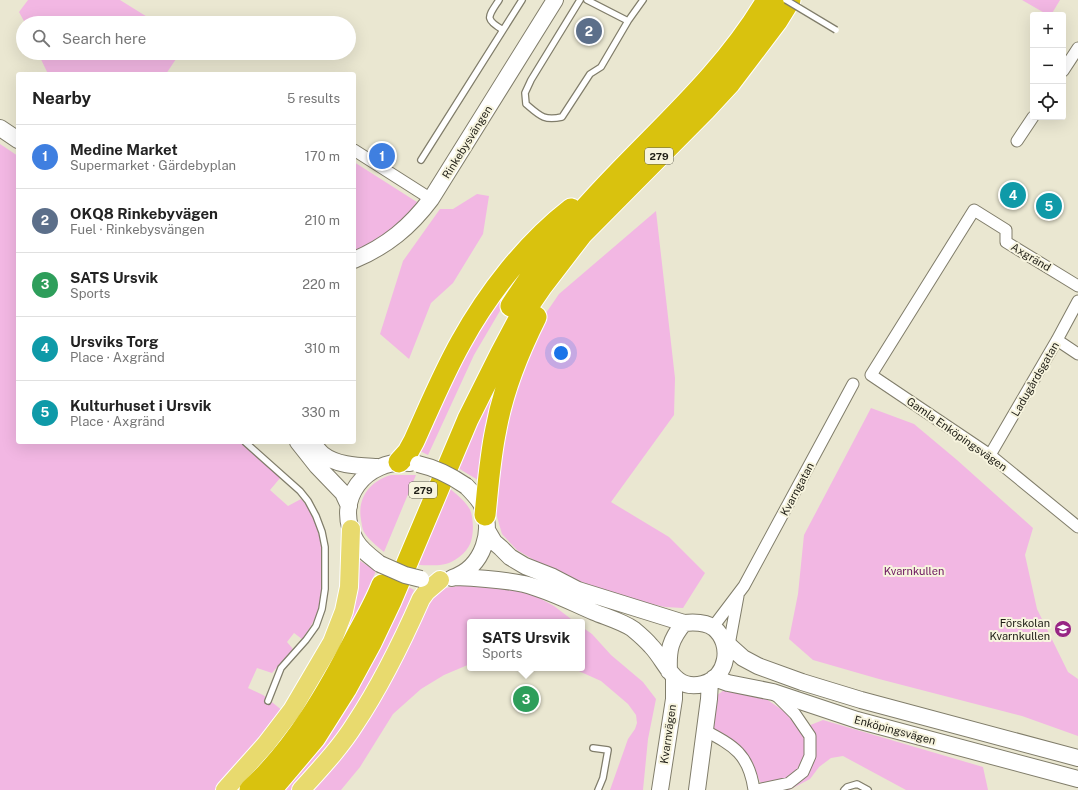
<!DOCTYPE html>
<html lang="en">
<head>
<meta charset="utf-8">
<style>
  body { margin:0; font-family:"Public Sans",sans-serif; background:#f6f6f6; color:#222 }
  .controls { position:absolute; right:12px; top:12px; display:grid; overflow:hidden; border-radius:4px; box-shadow:0 4px 16px #0002 }
  .controls button { width:36px; height:36px; display:grid; place-items:center; padding:0; border:0; border-bottom:1px solid #e0e0e0; background:#fff; color:#222; font:20px sans-serif }
  .you { position:absolute; left:561px; top:353px; width:14px; height:14px; margin:-10px; border:3px solid #fff; border-radius:50%; background:#1a73e8; box-shadow:0 0 0 6px #1a73e833 }
  .badge { display:grid; place-items:center; width:26px; height:26px; border-radius:50%; background:#ea580c; color:#fff; font-size:13px; font-weight:700 }
  .pin { position:absolute; translate:-50% -50%; border:2px solid #fff; box-shadow:0 1px 4px #0006 }
  .popup { position:absolute; left:467px; top:619px; width:118px; height:52px; box-sizing:border-box; display:grid; place-content:center; border-radius:4px; background:#fff; filter:drop-shadow(0 1px 3px #0005); font-size:13px; white-space:nowrap; color:#767676 }
  .popup b { font-size:15px; color:#222 }
  .popup::after { content:''; position:absolute; left:50%; top:100%; margin-left:-8px; border:8px solid transparent; border-top-color:#fff }
  .list { margin:0; padding:0; list-style:none }
  h2 { display:flex; justify-content:space-between; align-items:center; height:52px; margin:0; padding:0 16px; font-size:17px }
  h2 small { font-size:13px; font-weight:400; color:#767676 }
  .list li { display:grid; grid-template-columns:26px 1fr auto; gap:12px; align-items:center; box-sizing:border-box; height:64px; padding:0 16px; border-top:1px solid #e0e0e0 }
  .list b { display:block; font-size:15px; white-space:nowrap }
  .list p { margin:0; font-size:13px; white-space:nowrap; color:#767676 }
  .list em { font-size:13px; font-style:normal; color:#767676 }
  .icon { flex:none; width:22px; height:22px; fill:none; stroke:currentColor; stroke-width:2; stroke-linecap:round; stroke-linejoin:round }
  .map { position:relative; flex:none; width:1078px; height:790px; overflow:hidden }
  .search { position:absolute; background:#fff; box-shadow:0 4px 16px #0002; left:16px; top:16px; width:340px; height:44px; display:flex; align-items:center; gap:10px; box-sizing:border-box; padding:0 14px; border-radius:22px; color:#767676; font-size:15px }
  .panel { position:absolute; background:#fff; box-shadow:0 4px 16px #0002; left:16px; top:72px; width:340px; height:372px; border-radius:4px }
  .map>svg:first-child { display:block }
  .green { fill:#f2b7e3 }
  .lines { fill:none; stroke-linecap:round; stroke-linejoin:round }
  .lane-casing { stroke:#807d6a; stroke-width:8 }
  .street-casing { stroke:#807d6a; stroke-width:13 }
  .secondary-casing { stroke:#807d6a; stroke-width:18 }
  .primary-casing { stroke:#fff; stroke-width:20 }
  .highway-casing { stroke:#fff; stroke-width:23 }
  .lane { stroke:#fff; stroke-width:5.5 }
  .street { stroke:#fff; stroke-width:11 }
  .secondary { stroke:#fff; stroke-width:16 }
  .primary { stroke:#e8da6e; stroke-width:18 }
  .highway { stroke:#d9c20e; stroke-width:21 }
  .lane-bridge-casing { stroke:#807d6a; stroke-width:8; stroke-linecap:butt }
  .secondary-bridge-casing { stroke:#807d6a; stroke-width:18; stroke-linecap:butt }
  .lane-bridge { stroke:#fff; stroke-width:5.5 }
  .secondary-bridge { stroke:#fff; stroke-width:16 }
  .labels { text-anchor:middle; stroke-width:4; stroke-linejoin:round; paint-order:stroke }
  .shield { fill:#f7f4de; stroke:#5f5e51; stroke-width:1 }
  .shield-label { font-size:10px; font-weight:bold; fill:#1e1d15 }
  .street-label { font-size:11px; fill:#1e1d15; stroke:#f7f4de }
  .park-label { font-size:11px; fill:#6c155e; stroke:#f7f4de }
  .poi-label { font-size:11px; fill:#1e1d15; stroke:#f7f4de; text-anchor:end }
</style>
</head>
<body>
<div class="map">
<svg width="1078" height="790" viewBox="0 0 1078 790">
  <rect width="100%" height="100%" fill="#eae7d1"/>
  <path class="green" d="M28,0H120L157,23H25L19,12Z
    M1022,0H1060L1051,15H1048Z
    M38,53H180L166,74H48Z
    M0,144L18,156V442H241L281,477L270,490L288,506L301,499C326,524 328,584 316,616C312,625 307,632 302,639L294,633L287,642L293,649L272,673L257,668L248,688L263,695L283,711L226,780L215,790H0Z
    M354,162L420,204L382,238L354,253Z
    M477,194L489,196L483,234L453,283L431,303L409,359L380,334L403,261L440,209H453Z
    M656,211L675,378L674,415L611,502L669,537L705,573L683,608L665,607L624,598L571,578L539,563L517,550L502,534L495,510L501,440L526,353L546,313L559,294Z
    M540,247L504,304L474,355L428,455L418,450L476,330Z
    M516,347L483,483L458,468L481,413Z
    M871,408L914,424L957,460L1033,528L1025,555L1037,609L1068,672L1078,679V736L1022,716L879,679L813,660L789,639L798,594L804,535Z
    M391,475H416L384,552C377,546 369,540 364,532C362,529 362,524 361,520C357,498 370,481 391,475Z
    M449,488C456,494 464,500 469,508C474,515 474,536 470,544C467,551 460,557 453,561C443,567 428,565 417,565Z
    M357,559L376,571L344,643L312,702L252,777L238,790H233L297,713Z
    M466,585H485L530,593L554,606L575,622H470V664L444,675L421,689L393,714L360,767L341,790H311L361,730L382,699L426,598L437,589Z
    M407,586L414,590L384,660L349,726L293,790H282Z
    M582,627L592,634L611,655L643,682L656,699L648,739L643,790H610L628,739L635,729L637,723L636,715L628,704L601,681L572,668H582Z
    M724,690L762,696L785,712L805,737L807,749L799,769L785,780L766,785L761,783L759,780L752,761L740,746L714,730L711,727L716,696Z
    M823,720L983,767L988,790H906L843,756L831,758L819,767L810,779L789,790H783C789,788 795,786 800,782C812,772 819,752 814,738C813,734 810,730 808,726Z"/>
  <g class="lines">
    <g class="lane-casing">
      <path id="lane" d="M499,0C488,17 484,19 503,30
        M580,0L531,80L525,93L526,104C540,116 544,121 562,117L590,74L601,67L628,21L643,0
        M587,0L628,21
        M421,160L522,0
        M245,442L300,491L308,501L316,516L322,532L325,547V589L322,609L316,626L306,640L281,668L268,701
        M593,748L608,750L603,778L598,790
        M844,790L847,787L857,784L868,790"/>
    </g>
    <g class="street-casing">
      <path id="street" d="M1063,71L1078,48
        M1017,141L1033,117
        M354,150L431,199
        M1078,286L1006,242V230L974,210L871,375L990,455L1078,527
        M1057,340L1078,354
        M990,455L1057,340L1078,301
        M713,627L744,586L853,384
        M729,645L738,596
        M704,730C734,746 749,754 754,790
        M757,790L789,783L803,772L810,756V736L795,714L775,694"/>
    </g>
    <g class="secondary-casing">
      <path id="secondary" d="M0,128L18,140
        M354,260C387,246 410,227 431,199L555,0
        M298,442L317,466L343,493L349,506
        M311,442C315,446 318,450 322,454C337,466 359,466 377,467
        M380,564C371,557 361,550 356,541C332,500 366,458 410,463
        M455,577C478,578 501,579 524,584C548,590 571,602 594,612C606,617 623,622 633,629C639,634 646,640 651,646C667,662 673,692 703,684C728,677 733,644 714,628C706,622 694,622 684,623L578,590L553,577L525,566L510,557L501,548L494,542L487,530
        M452,578C483,568 496,529 480,502C476,496 471,491 466,486
        M723,640L743,658L758,666L802,682L861,700L1078,758
        M669,671C668,650 670,640 684,623
        M714,678L728,683L773,692L857,720L1078,779
        M660,790L674,699V678
        M697,790L709,699L710,681"/>
    </g>
    <g class="primary-casing">
      <path id="primary" d="M225,790L266,744L292,710L332,642L344,611L349,587L351,529
        M301,790C320,769 340,748 355,724C381,685 402,642 421,599L426,592L440,580"/>
    </g>
    <g class="highway-casing">
      <path id="highway" d="M511,306C537,266 565,229 598,194C656,131 723,75 767,0
        M399,462L408,452L414,441C429,408 443,374 461,342C488,293 527,243 571,209
        M485,515C488,486 490,457 496,429C503,390 518,353 536,317
        M250,790C296,747 328,692 356,637C365,620 375,603 382,585
        M271,790L315,738L346,689L371,643L391,601L468,419L501,353L518,321L542,286L582,234L705,110L730,83L777,21L790,0"/>
    </g>
    <use href="#lane" class="lane"/>
    <use href="#street" class="street"/>
    <use href="#secondary" class="secondary"/>
    <use href="#primary" class="primary"/>
    <use href="#highway" class="highway"/>
    <g class="lane-bridge-casing">
      <path id="lane-bridge" d="M786,0L836,30"/>
    </g>
    <g class="secondary-bridge-casing">
      <path id="secondary-bridge" d="M418,464C436,468 450,475 466,486
        M380,564L405,575L421,579"/>
    </g>
    <use href="#lane-bridge" class="lane-bridge"/>
    <use href="#secondary-bridge" class="secondary-bridge"/>
  </g>
  <defs>
    <g id="school-disc" transform="scale(0.9)"><circle r="9.5" fill="#972584" stroke="#f7f4de"/><path d="M0-5L7-2L0 1L-7-2ZM-4 1L0 2.5L4 1V4Q0 6-4 4Z" fill="#fff"/></g>
  </defs>
  <g fill-rule="evenodd">
    <use href="#school-disc" x="1063" y="629"/>
  </g>
  <g class="labels">
    <g class="shield">
      <rect x="645" y="148" width="28" height="16" rx="3"/>
      <rect x="409" y="482" width="28" height="16" rx="3"/>
    </g>
    <g class="shield-label">
      <text x="659" y="160">279</text>
      <text x="423" y="494">279</text>
    </g>
    <g class="street-label">
      <text transform="translate(467 142) rotate(-58)" y="4">Rinkebysvängen</text>
      <text transform="translate(1031 257) rotate(31)" y="4">Axgränd</text>
      <text transform="translate(1035 379) rotate(-60)" y="4">Ladugårdsgatan</text>
      <text transform="translate(957 434) rotate(35)" y="4">Gamla Enköpingsvägen</text>
      <text transform="translate(797 489) rotate(-62)" y="4">Kvarngatan</text>
      <text transform="translate(895 730) rotate(15)" y="4">Enköpingsvägen</text>
      <text transform="translate(668 734) rotate(-82)" y="4">Kvarnvägen</text>
    </g>
    <g class="park-label">
      <text x="914" y="575">Kvarnkullen</text>
    </g>
    <g class="poi-label">
      <text x="1050" y="627">Förskolan<tspan x="1050" dy="13">Kvarnkullen</tspan></text>
    </g>
  </g>
</svg>
<div class="controls">
<button>+</button>
<button>−</button>
<button><svg class="icon" aria-label="locate" viewBox="0 0 24 24"><circle cx="12" cy="12" r="6"/><path d="M12 2v4M12 18v4M2 12h4M18 12h4"/></svg></button>
</div>
<div class="you"></div>
<div class="pin badge" style="left:382px;top:156px;background:#3f7fe0">1</div>
<div class="pin badge" style="left:589px;top:31px;background:#5c6f8a">2</div>
<div class="pin badge" style="left:526px;top:699px;background:#2e9e5b">3</div>
<div class="popup"><b>SATS Ursvik</b>Sports</div>
<div class="pin badge" style="left:1013px;top:195px;background:#0f9aa8">4</div>
<div class="pin badge" style="left:1049px;top:206px;background:#0f9aa8">5</div>
<div class="search"><svg class="icon" aria-label="search" viewBox="0 0 24 24"><circle cx="10" cy="10" r="6"/><path d="M15 15l6 6"/></svg>Search here</div>
<section class="panel">
<h2>Nearby<small>5 results</small></h2>
<ul class="list">
<li><span class="badge" style="background:#3f7fe0">1</span><div><b>Medine Market</b><p>Supermarket · Gärdebyplan</p></div><em>170 m</em></li>
<li><span class="badge" style="background:#5c6f8a">2</span><div><b>OKQ8 Rinkebyvägen</b><p>Fuel · Rinkebysvängen</p></div><em>210 m</em></li>
<li><span class="badge" style="background:#2e9e5b">3</span><div><b>SATS Ursvik</b><p>Sports</p></div><em>220 m</em></li>
<li><span class="badge" style="background:#0f9aa8">4</span><div><b>Ursviks Torg</b><p>Place · Axgränd</p></div><em>310 m</em></li>
<li><span class="badge" style="background:#0f9aa8">5</span><div><b>Kulturhuset i Ursvik</b><p>Place · Axgränd</p></div><em>330 m</em></li>
</ul>
</section>
</div>
</body>
</html>
